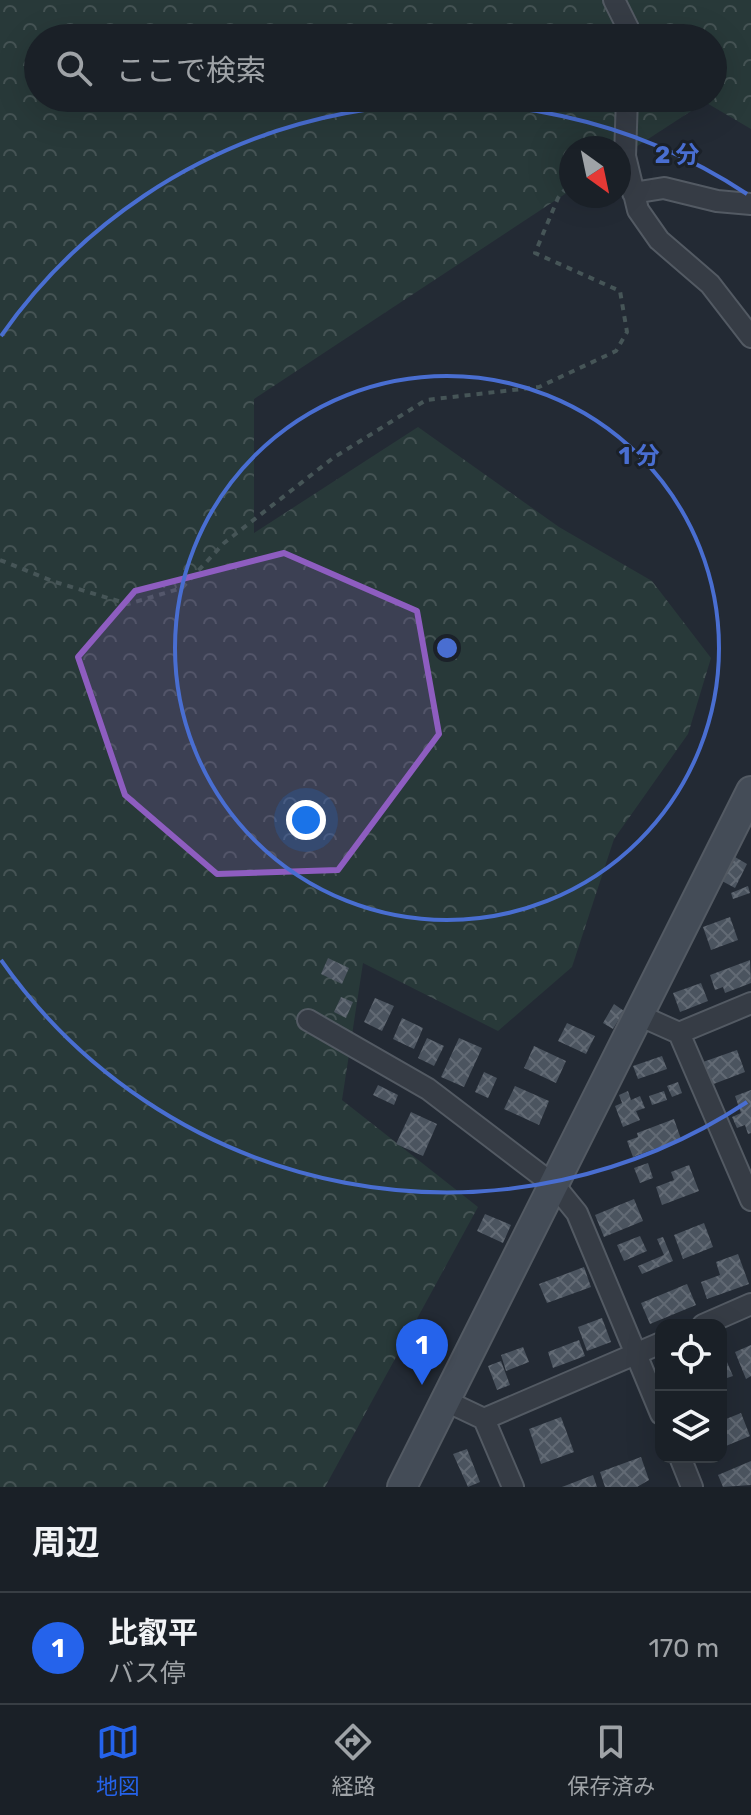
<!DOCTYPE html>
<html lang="ja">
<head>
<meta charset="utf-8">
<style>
  body { margin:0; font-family:Rubik,"Noto Sans JP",sans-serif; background:#23282f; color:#f1f3f6 }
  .controls { position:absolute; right:24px; bottom:24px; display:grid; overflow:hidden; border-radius:16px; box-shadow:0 8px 32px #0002 }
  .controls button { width:72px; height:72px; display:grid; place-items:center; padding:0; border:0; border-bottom:2px solid #383e44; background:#1a2027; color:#f1f3f6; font:40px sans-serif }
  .compass { position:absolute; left:559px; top:136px; width:72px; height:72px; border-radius:50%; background:#1a2027; box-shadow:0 8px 32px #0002; rotate:147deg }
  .you { position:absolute; left:306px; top:820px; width:28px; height:28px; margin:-20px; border:6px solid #fff; border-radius:50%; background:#1a73e8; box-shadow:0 0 0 12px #1a73e833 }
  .badge { display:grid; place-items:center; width:52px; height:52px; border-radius:50%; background:#2563eb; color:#fff; font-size:26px; font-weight:700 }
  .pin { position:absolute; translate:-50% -66px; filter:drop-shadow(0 2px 4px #0008) }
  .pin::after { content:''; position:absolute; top:42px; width:28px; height:24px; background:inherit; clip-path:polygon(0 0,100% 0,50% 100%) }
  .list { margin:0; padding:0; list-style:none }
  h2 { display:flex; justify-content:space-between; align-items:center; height:104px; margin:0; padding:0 32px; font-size:34px }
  h2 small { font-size:26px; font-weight:400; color:#9fa3a7 }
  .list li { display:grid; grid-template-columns:52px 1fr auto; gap:24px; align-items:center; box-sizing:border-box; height:112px; padding:0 32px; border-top:2px solid #383e44 }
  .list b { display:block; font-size:30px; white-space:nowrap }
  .list p { margin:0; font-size:26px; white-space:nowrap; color:#9fa3a7 }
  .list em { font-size:26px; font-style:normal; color:#9fa3a7 }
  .icon { flex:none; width:44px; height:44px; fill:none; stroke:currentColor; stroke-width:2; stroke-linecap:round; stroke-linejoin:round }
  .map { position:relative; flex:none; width:751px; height:1487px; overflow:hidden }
  .search { position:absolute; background:#1a2027; box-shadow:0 8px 32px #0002; left:24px; right:24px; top:24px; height:88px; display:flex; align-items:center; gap:20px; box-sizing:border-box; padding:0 28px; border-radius:44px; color:#9fa3a7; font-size:30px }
  .sheet { height:216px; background:#1a2027 }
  nav { display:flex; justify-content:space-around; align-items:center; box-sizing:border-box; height:112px; border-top:2px solid #383e44; background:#1a2027; font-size:22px; color:#9fa3a7 }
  nav a { display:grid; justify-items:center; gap:4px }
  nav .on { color:#2563eb }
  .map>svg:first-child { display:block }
  .forest { fill:url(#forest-crowns); fill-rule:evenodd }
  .building { fill:url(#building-cross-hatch) }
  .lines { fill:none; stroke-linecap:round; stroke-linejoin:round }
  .street-casing { stroke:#535a63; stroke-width:24 }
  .secondary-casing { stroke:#535a63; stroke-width:32 }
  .path { stroke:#465557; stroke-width:4; stroke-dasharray:6 6; stroke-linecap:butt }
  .street { stroke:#363c45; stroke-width:20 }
  .secondary { stroke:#444c57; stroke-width:28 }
  .marked { fill:#8e5dc0; fill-opacity:0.2; stroke:#8e5dc0; stroke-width:6; stroke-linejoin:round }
  .ring { fill:none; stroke:#496ed1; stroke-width:4 }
  .centre { fill:#496ed1; stroke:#1b2129; stroke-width:4 }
  .ring-label { font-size:24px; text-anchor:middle; font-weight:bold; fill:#496ed1; stroke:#1b2129; stroke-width:6; stroke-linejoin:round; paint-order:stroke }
</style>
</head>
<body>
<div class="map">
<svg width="751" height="1487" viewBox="0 0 751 1487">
  <defs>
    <pattern id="forest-crowns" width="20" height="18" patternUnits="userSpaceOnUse" patternTransform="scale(2)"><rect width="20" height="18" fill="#283939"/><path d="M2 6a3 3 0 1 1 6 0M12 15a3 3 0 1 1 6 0" fill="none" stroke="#455354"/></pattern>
    <pattern id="building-cross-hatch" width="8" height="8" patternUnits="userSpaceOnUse" patternTransform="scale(2)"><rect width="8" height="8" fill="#4b545f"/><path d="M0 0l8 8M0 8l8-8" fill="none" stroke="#626a74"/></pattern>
  </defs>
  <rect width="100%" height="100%" fill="#232a34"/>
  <path class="forest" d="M0,0H751V129L705,102L619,158V148H571V190L254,399V533L418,427L559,527L652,581L711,658L688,734L614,839L572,967L498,1031L363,963L342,1100L478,1207L325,1487H0ZM38,38H713V98H38Z"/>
  <path class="building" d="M735,857L747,864L735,888L722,881Z
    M748,886L750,893L733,899L731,893Z
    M730,917L738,940L711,950L703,927Z
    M328,958L349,968L342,984L321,974Z
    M750,960L751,983L725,993L723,987L715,990L710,975Z
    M701,983L708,1001L680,1012L673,993Z
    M341,997L353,1002L346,1018L334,1012Z
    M375,998L394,1006L382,1031L364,1022Z
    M614,1004L624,1011L613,1029L603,1023Z
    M402,1018L423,1028L414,1049L393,1039Z
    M567,1023L595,1036L586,1054L558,1041Z
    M427,1038L444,1046L434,1066L418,1058Z
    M459,1038L482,1048L464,1087L441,1077Z
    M534,1046L566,1061L556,1083L524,1068Z
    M737,1050L745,1072L711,1085L703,1062Z
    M662,1056L667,1069L638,1079L633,1066Z
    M484,1072L497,1078L488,1098L475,1092Z
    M678,1082L682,1093L672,1097L667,1086Z
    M378,1085L398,1095L394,1105L373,1095Z
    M515,1086L549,1101L539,1125L504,1109Z
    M751,1090V1133L748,1134L745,1125L737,1128L732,1117L741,1113L735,1096Z
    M628,1091L631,1100L640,1096L645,1108L636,1111L640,1120L623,1127L615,1106L622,1103L619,1095Z
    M664,1091L667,1100L652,1105L649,1096Z
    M411,1112L437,1124L423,1156L396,1144Z
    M674,1119L681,1139L633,1157L627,1141L638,1137L637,1133Z
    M648,1163L653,1178L640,1183L634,1168Z
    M689,1165L699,1191L662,1205L656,1187L674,1180L671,1172Z
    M634,1199L643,1221L604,1237L595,1215Z
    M485,1214L511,1225L503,1243L477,1231Z
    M704,1223L713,1247L683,1259L674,1235Z
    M640,1236L647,1251L624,1261L617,1245Z
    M663,1237L673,1261L642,1274L638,1266L664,1255L657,1239Z
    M738,1254L749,1284L707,1299L701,1282L720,1275L716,1262Z
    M584,1267L591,1287L547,1303L539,1284Z
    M687,1284L696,1305L650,1324L641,1303Z
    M602,1318L611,1342L587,1351L578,1327Z
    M579,1340L585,1356L553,1368L548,1352Z
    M751,1345V1376L746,1379L735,1352Z
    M523,1347L529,1362L506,1371L501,1355Z
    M721,1348L733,1376L721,1380Z
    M501,1361L510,1385L497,1390L488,1366Z
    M741,1413L750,1436L721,1448V1421Z
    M561,1417L574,1452L541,1464L529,1429Z
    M467,1449L480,1482L468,1487L453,1454Z
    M641,1457L649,1480L637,1487H605L600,1472Z
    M751,1461V1485L723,1487L718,1475Z
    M593,1475L597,1487H562Z"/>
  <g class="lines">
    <g class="street-casing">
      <path id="street" d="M614,0L628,28V38
        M627,98L625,156L638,210L659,240L710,284L751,337
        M633,193L664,188L717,201L751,204
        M641,1016L679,1033L751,1200
        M308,1020L428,1089L555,1186L577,1213L661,1414
        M679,1033L751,1003
        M703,1325L751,1304
        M446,1401L484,1419L513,1487
        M484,1419L661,1343
        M680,1457L692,1487"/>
    </g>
    <g class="secondary-casing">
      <path id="secondary" d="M402,1487L751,791"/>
    </g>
    <path class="path" d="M0,560L55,582L128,604L182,588L224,543L333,458L426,400L539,387L616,351L627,332L620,291L535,253L558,198L571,182"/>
    <use href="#street" class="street"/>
    <use href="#secondary" class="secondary"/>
  </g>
  <path class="marked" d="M284,553L417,611L439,734L338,870L217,874L125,795L78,657L135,591Z"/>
  <g class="ring">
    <circle cx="447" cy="648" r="272"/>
    <path d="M747 1102A544 544 0 0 1 1 960M1 336A544 544 0 0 1 747 194"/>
  </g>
  <circle cx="447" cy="648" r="12" class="centre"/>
  <g class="ring-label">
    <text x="677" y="163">2 分</text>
    <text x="639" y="464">1 分</text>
  </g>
</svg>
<div class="controls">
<button><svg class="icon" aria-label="locate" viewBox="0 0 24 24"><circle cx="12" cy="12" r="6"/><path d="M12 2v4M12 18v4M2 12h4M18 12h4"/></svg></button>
<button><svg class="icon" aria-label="layers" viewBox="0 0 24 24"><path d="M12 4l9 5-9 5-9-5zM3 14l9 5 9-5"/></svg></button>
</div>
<svg class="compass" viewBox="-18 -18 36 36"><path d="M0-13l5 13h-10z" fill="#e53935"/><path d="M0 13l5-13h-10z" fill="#9fa3a7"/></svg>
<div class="you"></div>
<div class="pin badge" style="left:422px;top:1385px">1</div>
<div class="search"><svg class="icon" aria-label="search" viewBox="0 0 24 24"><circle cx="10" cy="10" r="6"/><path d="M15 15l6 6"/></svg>ここで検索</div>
</div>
<section class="sheet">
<h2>周辺<small></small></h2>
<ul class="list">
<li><span class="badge">1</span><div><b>比叡平</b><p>バス停</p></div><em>170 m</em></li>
</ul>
</section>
<nav>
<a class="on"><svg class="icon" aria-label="map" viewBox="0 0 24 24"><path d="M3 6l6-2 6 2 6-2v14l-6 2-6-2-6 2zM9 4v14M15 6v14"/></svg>地図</a>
<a><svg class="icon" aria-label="directions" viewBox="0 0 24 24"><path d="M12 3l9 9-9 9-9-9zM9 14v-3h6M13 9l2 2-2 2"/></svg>経路</a>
<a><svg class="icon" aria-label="saved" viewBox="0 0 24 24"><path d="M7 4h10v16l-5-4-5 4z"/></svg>保存済み</a>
</nav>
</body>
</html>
